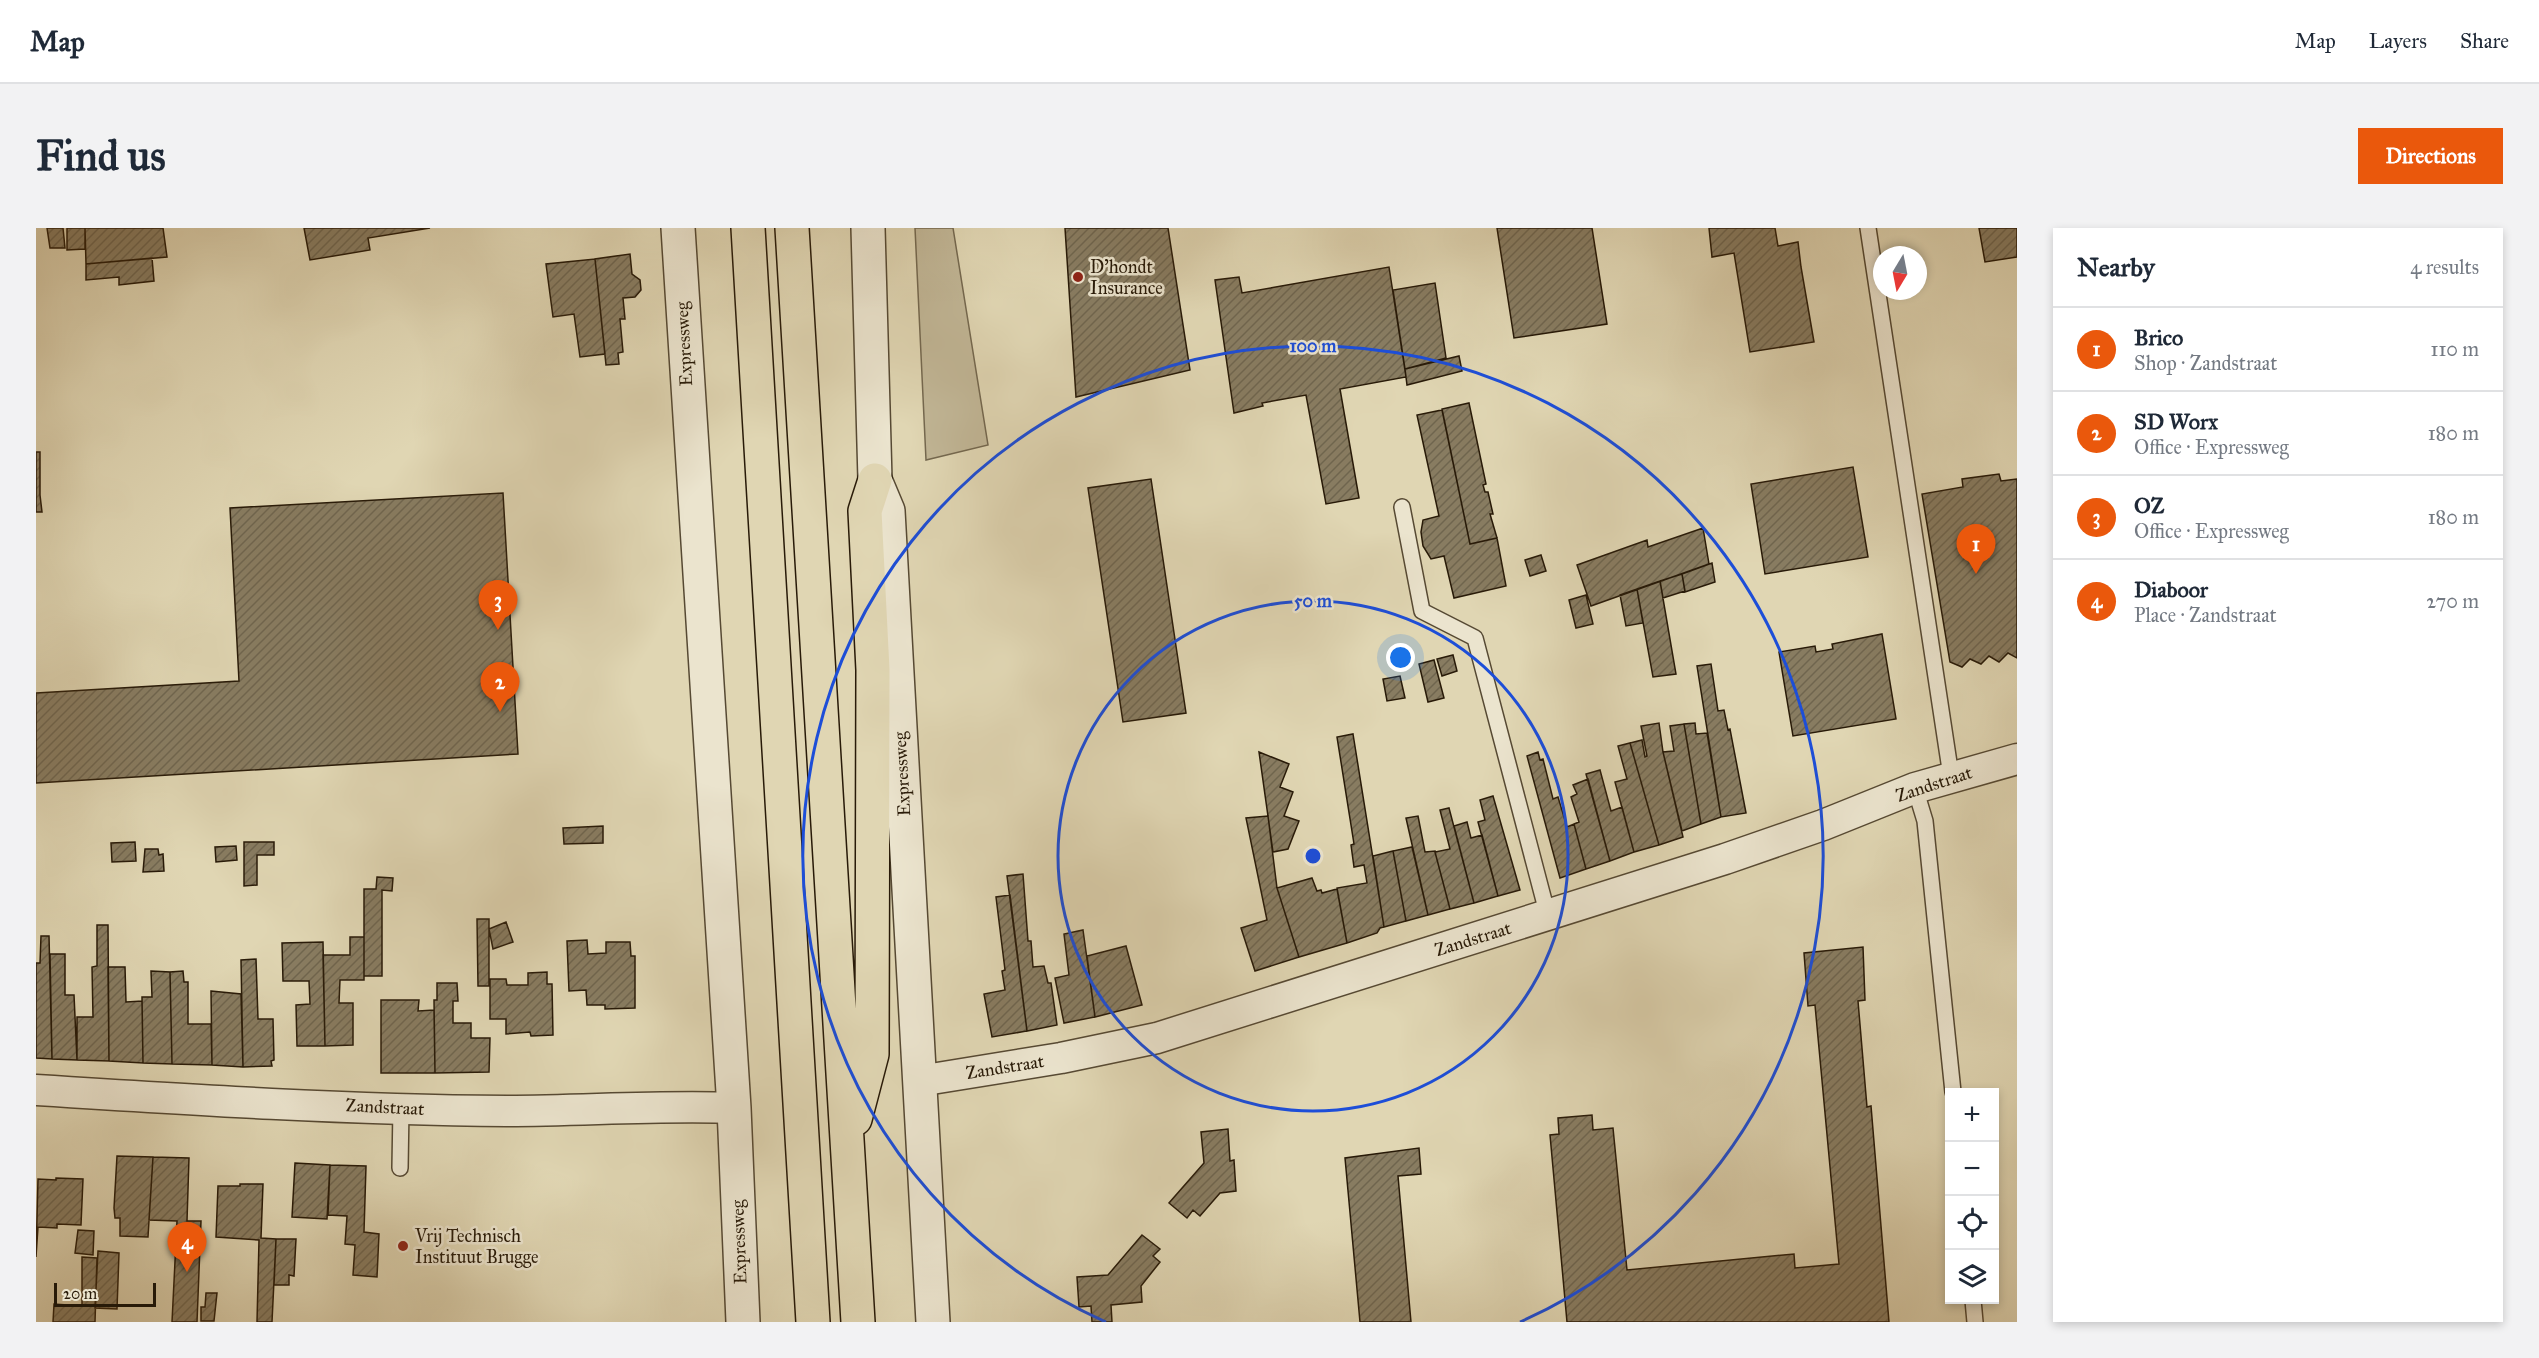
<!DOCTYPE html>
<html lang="en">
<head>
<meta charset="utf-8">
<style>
  body { margin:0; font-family:"IM FELL Great Primer",serif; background:#f2f2f3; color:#1f2937 }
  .controls { position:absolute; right:18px; bottom:18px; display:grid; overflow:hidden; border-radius:0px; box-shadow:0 3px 9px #0003 }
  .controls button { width:54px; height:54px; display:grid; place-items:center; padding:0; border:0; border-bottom:2px solid #e0e1e3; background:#fff; color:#1f2937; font:30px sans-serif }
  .compass { position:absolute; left:1837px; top:18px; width:54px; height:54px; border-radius:50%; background:#fff; box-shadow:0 3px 9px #0003; rotate:190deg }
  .scale { position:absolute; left:18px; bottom:15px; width:102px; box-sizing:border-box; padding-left:6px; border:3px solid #281a08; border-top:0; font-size:16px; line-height:21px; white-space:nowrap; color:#281a08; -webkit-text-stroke:4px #ebe4ce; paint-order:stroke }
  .you { position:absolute; left:1365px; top:430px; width:21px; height:21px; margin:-15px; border:4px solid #fff; border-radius:50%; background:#1a73e8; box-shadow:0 0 0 9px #1a73e833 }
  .badge { display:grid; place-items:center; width:39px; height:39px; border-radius:50%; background:#ea580c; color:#fff; font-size:20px; font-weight:700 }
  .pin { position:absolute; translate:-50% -50px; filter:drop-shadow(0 2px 3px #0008) }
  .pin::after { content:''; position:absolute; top:32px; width:21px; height:18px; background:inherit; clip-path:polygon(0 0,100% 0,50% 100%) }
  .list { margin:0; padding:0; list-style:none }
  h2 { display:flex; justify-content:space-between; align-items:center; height:78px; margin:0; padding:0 24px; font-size:26px }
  h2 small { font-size:20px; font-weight:400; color:#747a83 }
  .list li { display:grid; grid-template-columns:39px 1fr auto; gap:18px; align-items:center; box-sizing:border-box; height:84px; padding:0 24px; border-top:2px solid #e0e1e3 }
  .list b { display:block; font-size:22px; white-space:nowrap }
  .list p { margin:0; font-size:20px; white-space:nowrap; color:#747a83 }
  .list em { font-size:20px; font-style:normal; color:#747a83 }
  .icon { flex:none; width:33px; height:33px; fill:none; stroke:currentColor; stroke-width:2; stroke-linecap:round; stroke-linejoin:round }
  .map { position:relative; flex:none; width:1981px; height:1094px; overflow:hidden; border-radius:0px }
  header { display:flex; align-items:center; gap:36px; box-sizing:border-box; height:84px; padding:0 30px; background:#fff; border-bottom:2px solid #e0e1e3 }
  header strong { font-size:28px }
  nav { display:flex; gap:33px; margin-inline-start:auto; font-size:21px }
  .intro { display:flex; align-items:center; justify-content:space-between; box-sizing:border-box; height:144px; padding:0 36px }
  h1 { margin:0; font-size:42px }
  .button { padding:15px 27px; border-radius:0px; background:#ea580c; color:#fff; font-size:21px; font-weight:700 }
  main { display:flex; gap:36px; padding:0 36px }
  aside { flex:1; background:#fff; border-radius:0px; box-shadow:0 3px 9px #0003 }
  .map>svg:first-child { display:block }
  .green { fill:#c1b696; stroke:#74684f; stroke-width:1.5 }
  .building { fill:url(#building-hatch); stroke:#281a08; stroke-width:1.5 }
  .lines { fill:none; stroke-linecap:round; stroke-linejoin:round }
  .service-casing { stroke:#564933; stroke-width:18 }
  .minor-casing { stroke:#564933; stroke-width:33 }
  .tertiary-casing { stroke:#564933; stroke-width:36 }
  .trunk-casing { stroke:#281a08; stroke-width:36 }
  .service { stroke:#ebe4ce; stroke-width:15 }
  .minor { stroke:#ebe4ce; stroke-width:30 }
  .tertiary { stroke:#ebe4ce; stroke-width:33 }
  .trunk { stroke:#e0d6b3; stroke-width:33 }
  .ring { fill:none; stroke:#1d4ed8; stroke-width:3 }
  .poi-dot { fill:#8f2418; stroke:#ebe4ce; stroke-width:2 }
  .labels { text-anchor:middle; stroke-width:5; stroke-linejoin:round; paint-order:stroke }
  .poi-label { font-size:18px; fill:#281a08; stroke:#ebe4ce; text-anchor:start }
  .street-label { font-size:18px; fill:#281a08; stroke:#ebe4ce }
  .centre { fill:#1d4ed8; stroke:#ebe4ce; stroke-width:3 }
  .ring-label { font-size:18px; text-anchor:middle; font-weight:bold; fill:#1d4ed8; stroke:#ebe4ce; stroke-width:5; stroke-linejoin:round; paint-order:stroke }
</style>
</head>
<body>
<header>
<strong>Map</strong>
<nav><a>Map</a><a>Layers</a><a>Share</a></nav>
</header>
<div class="intro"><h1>Find us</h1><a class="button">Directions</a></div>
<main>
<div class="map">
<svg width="1981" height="1094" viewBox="0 0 1981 1094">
  <defs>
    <pattern id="building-hatch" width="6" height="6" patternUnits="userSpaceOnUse" patternTransform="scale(1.5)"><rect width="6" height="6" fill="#887c61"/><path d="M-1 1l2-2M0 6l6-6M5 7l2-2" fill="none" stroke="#6f654e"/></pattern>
  </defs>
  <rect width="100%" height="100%" fill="#e0d6b3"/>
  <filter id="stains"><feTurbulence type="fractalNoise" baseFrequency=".00333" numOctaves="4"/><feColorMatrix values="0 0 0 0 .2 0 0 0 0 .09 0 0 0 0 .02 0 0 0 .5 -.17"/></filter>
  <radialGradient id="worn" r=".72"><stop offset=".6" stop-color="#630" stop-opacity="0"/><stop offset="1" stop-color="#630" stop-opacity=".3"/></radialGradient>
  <path class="green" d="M879,0H917L952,217L890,232Z"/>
  <path class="building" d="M11,0H27L29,20H14Z
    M31,0H49V21L31,22Z
    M49,0H127L131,29L50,36Z
    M268,0H394L332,10L334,22L274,32Z
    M1029,0H1132L1154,142L1040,169Z
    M1461,0H1556L1571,96L1478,110Z
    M1673,0H1739L1742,18L1762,14L1765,39L1778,114L1714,124L1698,25L1676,29Z
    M1943,0H1981V29L1949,34Z
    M594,26L596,46L604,52L605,62L599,69L587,70L589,91H584L587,124L582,125L583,136L570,137L559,31Z
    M116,30L118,53L83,57V49L50,52V36Z
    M559,31L569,126L544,129L538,86L517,89L510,36Z
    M1353,39L1370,149L1304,161L1323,270L1290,276L1270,167L1226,175L1227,178L1198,185L1179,52L1203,49L1206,65Z
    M1399,55L1410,130L1369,141L1357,62Z
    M1423,128L1426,143L1371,157L1369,141Z
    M1433,175L1450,256L1447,257L1449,264H1452L1457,286H1454L1461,310L1434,316L1406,181Z
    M1406,182L1434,316L1461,310L1470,358L1418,370L1408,328L1395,331L1387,318L1385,304L1387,292L1403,288L1381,187Z
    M0,224H4V267L6,284H0Z
    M1817,239L1832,329L1729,346L1715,256Z
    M1963,246L1965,253L1981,251V430L1972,425L1963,434L1953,428L1945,436L1934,431L1926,439L1914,434L1886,266L1927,259L1926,251Z
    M1115,251L1150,485L1087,494L1052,260Z
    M467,265L482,526L0,555V465L203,453L194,280Z
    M1667,300L1673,336L1555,378L1541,337L1611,312L1612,319Z
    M1505,327L1510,343L1494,348L1489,332Z
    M1676,335L1679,354L1649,364L1646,346Z
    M1646,346L1649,363L1627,370L1624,353Z
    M1624,353L1640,446L1617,449L1601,361Z
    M1601,361L1607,395L1590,398L1584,367Z
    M1550,367L1557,396L1540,400L1533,372Z
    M1846,406L1860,491L1757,508L1743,424L1779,418L1780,424L1797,421L1796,416Z
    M1417,427L1421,443L1406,448L1401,431Z
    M1398,432L1408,470L1392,474L1383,436Z
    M1675,436L1682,483L1688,482L1692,502L1694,501L1710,585L1685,589L1661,438Z
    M1364,448L1369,470L1351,473L1347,451Z
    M1623,495L1627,524L1647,609L1623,617L1594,515L1606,512L1609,529L1611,528L1605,498Z
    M1659,495L1660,506L1671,505L1685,589L1665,596L1648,496Z
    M1648,496L1665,596L1646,603L1627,524L1638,523L1634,498Z
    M1317,506L1348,699L1344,700L1341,705L1311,715L1301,660L1331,655L1328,637L1318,639L1315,617L1318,616L1301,509Z
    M1594,515L1623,617L1598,624L1579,554L1591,551L1582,518Z
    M1223,524L1253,536L1244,559L1257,564L1248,588L1263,593L1252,621L1237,624Z
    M1502,524L1504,532L1507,531L1517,571L1522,569L1531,599L1538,596L1550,641L1524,650L1491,528Z
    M1564,542L1575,583L1586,579L1598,624L1574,633L1550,546Z
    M1552,551L1574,633L1550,641L1538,596L1543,594L1535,569L1541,566L1537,557Z
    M1457,568L1484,662L1462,668L1442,594L1449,592L1444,572Z
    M1413,580L1438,675L1414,681L1399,624L1414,621L1404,582Z
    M1232,588L1241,660L1263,729L1219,743L1205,700L1231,692L1210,590Z
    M1382,588L1389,624L1399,623V624L1414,681L1392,687L1370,590Z
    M1431,594L1435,610L1446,607L1462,668L1438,675L1418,598Z
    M567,598V615L528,616L527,600Z
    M99,614L100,633L76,634L75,615Z
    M208,614H238V627H221V657L208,658Z
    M200,618L201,632L180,634L179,619Z
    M1376,619L1392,687L1370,693L1357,623Z
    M109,621H122L123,627L127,626L128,643L107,644Z
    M1357,623L1370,693L1348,699L1337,628Z
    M987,646L992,713H995L997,739L1008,738L1012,755H1015L1021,797L991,803L971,648Z
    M341,649L357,650L356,663L346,662V748H328V661H340Z
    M1276,650L1281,663L1285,662L1286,665L1301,661L1311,715L1263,729L1241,660Z
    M974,667L991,803L956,809L948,766L969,762L966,743L969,742L960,669Z
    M441,691H453V758H442Z
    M470,694L477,714L457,721L453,701Z
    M61,697H72L73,833L41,832V789H57L56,739L61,738Z
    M1047,702L1059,789L1028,795L1019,750L1033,747L1028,706Z
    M5,708H13L16,831L0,830V735H4Z
    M314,709H328V752H304L303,775H317V817L289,818L287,727H314Z
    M551,712L552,726L570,725V714H594L595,728H599V780L569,781V777H551L550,762L533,763L531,713Z
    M287,714L289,818H261L260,777L274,776L273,753H247L246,715Z
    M1090,718L1106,777L1059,789L1051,728Z
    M1827,719L1829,772L1822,773L1831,879L1835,878L1853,1094H1531L1514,907L1523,906L1522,890L1556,887L1557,902L1577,900L1591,1042L1758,1026L1759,1040L1803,1036L1779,777L1772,778L1768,725Z
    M14,726H29V767H38L41,832L16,831Z
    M220,731L222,791H237L238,832L235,833L236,838L207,839L205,732Z
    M72,739H89L90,774L106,773L107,835L73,833Z
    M115,743L134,744L136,836L107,835L106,769H116Z
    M147,743L148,754H152V796H175L176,837L136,836L134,744Z
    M511,744V756H516L517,807L495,808L494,804L470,806V791H454V751H470L471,757H492V745Z
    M401,755H421L422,773H417V795H435V810H454L453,844L399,845L398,772H401Z
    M175,763L205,766L207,839L176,837Z
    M345,772H383L382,783L398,782L399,845H345Z
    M1192,901L1194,933L1198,932L1200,963L1184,965L1164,988L1157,982L1151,990L1133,975L1168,935L1165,904Z
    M1383,920L1385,946L1362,948L1375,1094H1324L1309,930Z
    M81,928L117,929L112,1009L84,1008V990H79L78,980Z
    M117,929L153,930L151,993H165L161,1094H136L141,993L113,992Z
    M259,935L294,937L291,991L256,989Z
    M294,937L330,938L328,1004L343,1006L341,1049L317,1047L319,1017L309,1016L311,988L292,987Z
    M20,950L47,951L45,997L21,996V1000L2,999L0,1029L2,951L20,952Z
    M204,956H227L225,1010L240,1011L236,1094H221L223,1012L180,1009L182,958H204Z
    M42,1002L58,1003L57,1027L39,1025Z
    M1106,1007L1124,1021L1117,1028L1124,1034L1105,1058L1106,1074L1075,1077L1076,1094H1056L1055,1078L1043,1079L1041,1049L1072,1047Z
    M240,1011H260L258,1048L253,1047V1057H238Z
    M62,1023L83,1025L81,1081L59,1080Z
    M46,1029L61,1030L59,1094H17L18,1076L46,1078Z
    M170,1065H181L178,1093H165V1079H169Z"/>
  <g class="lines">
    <g class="service-casing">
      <path id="service" d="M1832,0L1915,548
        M1366,279L1386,383L1439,410L1512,688
        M1879,560L1889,593L1917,864
        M364,940L365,880
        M1937,1072L1939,1094"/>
    </g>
    <g class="minor-casing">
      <path id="minor" d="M883,853L1025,830L1121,810L1689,631L1787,597L1879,560L1981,531
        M0,862C157,872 314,882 471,883C547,883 622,877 698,880"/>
    </g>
    <g class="tertiary-casing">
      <path id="tertiary" d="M642,0L698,880L707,1094
        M832,0L839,252L852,283L897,1094"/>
    </g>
    <g class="trunk-casing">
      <path id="trunk" d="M712,0L777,1094
        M756,0L822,1094
        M819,891L836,826L837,442L829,283L839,252"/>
    </g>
    <use href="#service" class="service"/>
    <use href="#minor" class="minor"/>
    <use href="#tertiary" class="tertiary"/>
    <use href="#trunk" class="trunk"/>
  </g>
  <g class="ring">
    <circle cx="1277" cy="628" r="255"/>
    <path d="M1070 1094A510 510 0 1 1 1484 1094"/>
  </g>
  <g class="poi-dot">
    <circle cx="1042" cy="49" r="6"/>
    <circle cx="367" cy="1018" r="6"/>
  </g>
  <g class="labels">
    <g class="poi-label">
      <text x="1054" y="45">D'hondt<tspan x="1054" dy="21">Insurance</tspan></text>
      <text x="379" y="1014">Vrij Technisch<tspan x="379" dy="21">Instituut Brugge</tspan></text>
    </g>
    <g class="street-label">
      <text transform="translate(648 116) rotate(-93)" y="6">Expressweg</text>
      <text transform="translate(866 546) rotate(-93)" y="6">Expressweg</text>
      <text transform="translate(1898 556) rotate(-18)" y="6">Zandstraat</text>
      <text transform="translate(1437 711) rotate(-17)" y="6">Zandstraat</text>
      <text transform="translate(969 839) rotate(-9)" y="6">Zandstraat</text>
      <text transform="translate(349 879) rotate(3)" y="6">Zandstraat</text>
      <text transform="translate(703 1014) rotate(-92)" y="6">Expressweg</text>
    </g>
  </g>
  <circle cx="1277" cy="628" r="9" class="centre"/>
  <g class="ring-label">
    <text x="1277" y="124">100 m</text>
    <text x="1277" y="379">50 m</text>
  </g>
  <rect width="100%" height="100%" filter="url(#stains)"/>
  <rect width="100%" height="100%" fill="url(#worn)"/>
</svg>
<div class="controls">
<button>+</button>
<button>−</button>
<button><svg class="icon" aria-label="locate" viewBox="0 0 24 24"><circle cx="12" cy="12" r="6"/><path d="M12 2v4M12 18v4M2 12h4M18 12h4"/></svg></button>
<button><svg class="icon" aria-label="layers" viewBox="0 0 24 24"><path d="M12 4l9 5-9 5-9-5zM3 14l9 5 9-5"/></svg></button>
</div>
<svg class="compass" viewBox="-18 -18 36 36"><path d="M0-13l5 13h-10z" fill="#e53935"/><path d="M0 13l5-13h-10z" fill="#747a83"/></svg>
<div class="scale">20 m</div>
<div class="you"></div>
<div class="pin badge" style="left:1940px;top:346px">1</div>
<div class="pin badge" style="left:464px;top:484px">2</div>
<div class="pin badge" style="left:462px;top:402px">3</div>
<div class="pin badge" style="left:151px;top:1044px">4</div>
</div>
<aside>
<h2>Nearby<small>4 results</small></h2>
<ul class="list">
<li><span class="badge">1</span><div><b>Brico</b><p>Shop · Zandstraat</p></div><em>110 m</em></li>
<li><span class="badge">2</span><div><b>SD Worx</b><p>Office · Expressweg</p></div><em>180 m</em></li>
<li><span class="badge">3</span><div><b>OZ</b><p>Office · Expressweg</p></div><em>180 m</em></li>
<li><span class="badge">4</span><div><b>Diaboor</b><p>Place · Zandstraat</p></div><em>270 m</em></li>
</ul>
</aside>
</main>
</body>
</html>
